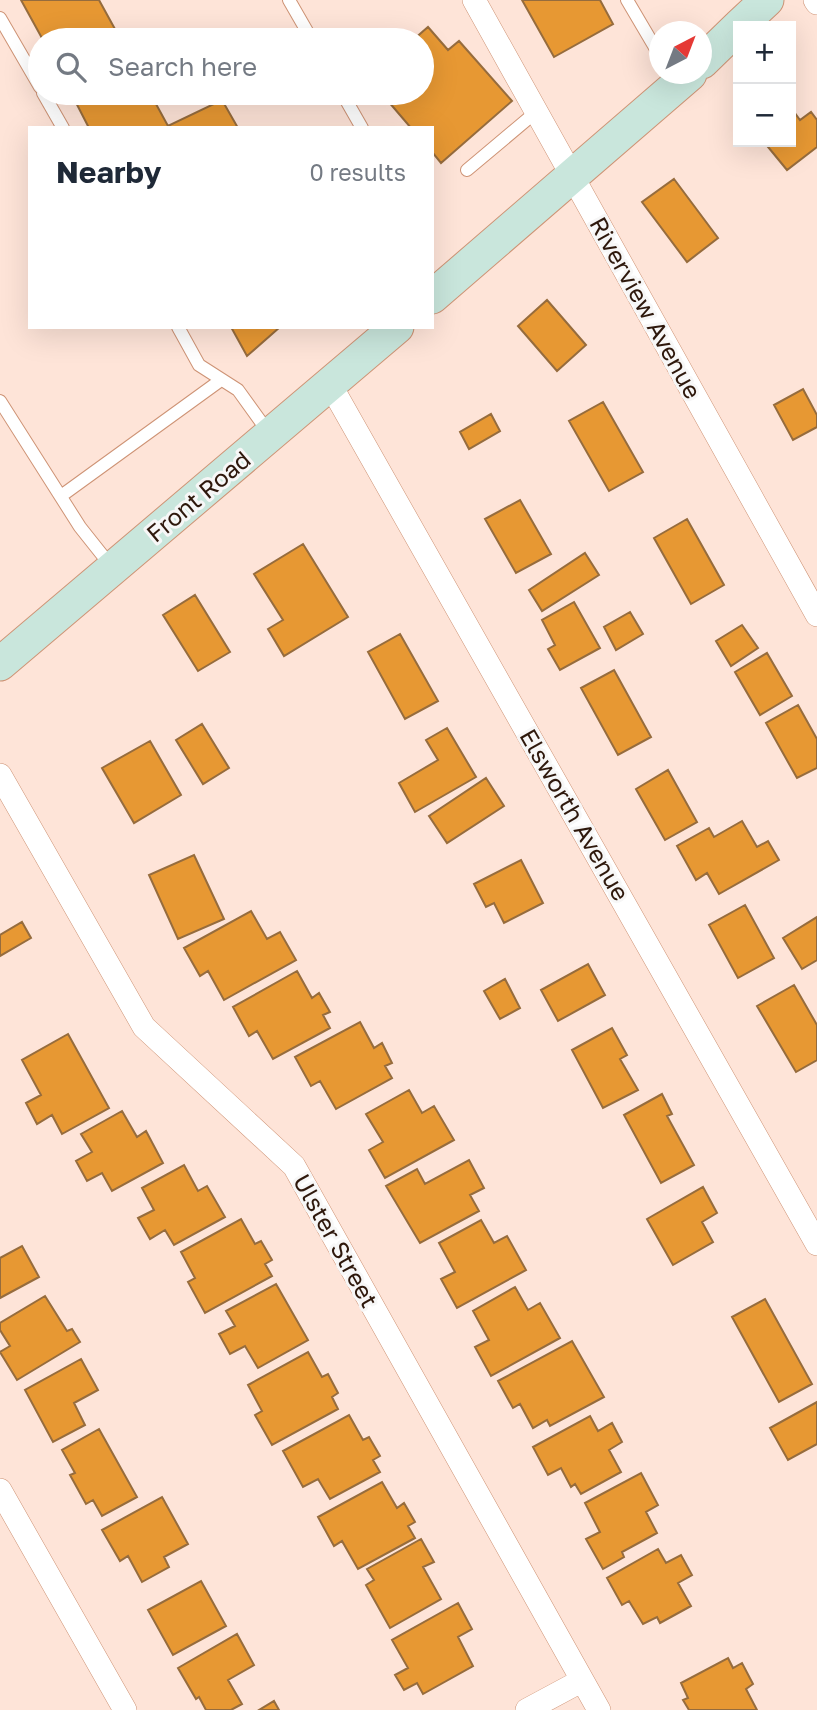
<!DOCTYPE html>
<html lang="en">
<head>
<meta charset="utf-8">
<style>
  body { margin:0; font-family:"Golos Text",sans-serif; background:#f2f2f3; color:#1f2937 }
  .controls { position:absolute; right:21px; top:21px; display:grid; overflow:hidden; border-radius:0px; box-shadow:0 7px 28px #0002 }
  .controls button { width:63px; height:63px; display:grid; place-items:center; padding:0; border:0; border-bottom:2px solid #e0e1e3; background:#fff; color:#1f2937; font:35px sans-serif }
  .compass { position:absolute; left:649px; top:21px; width:63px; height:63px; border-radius:50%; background:#fff; box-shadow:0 7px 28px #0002; rotate:42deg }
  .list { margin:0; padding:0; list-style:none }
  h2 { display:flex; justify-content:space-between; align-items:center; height:91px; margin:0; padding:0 28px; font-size:30px }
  h2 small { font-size:23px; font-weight:400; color:#747a83 }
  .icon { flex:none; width:38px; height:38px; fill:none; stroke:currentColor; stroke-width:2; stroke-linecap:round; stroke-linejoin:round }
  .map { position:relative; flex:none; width:817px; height:1710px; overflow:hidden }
  .search { position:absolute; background:#fff; box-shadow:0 7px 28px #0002; left:28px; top:28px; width:406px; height:77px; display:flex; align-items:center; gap:18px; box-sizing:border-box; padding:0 24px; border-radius:38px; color:#747a83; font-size:26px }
  .panel { position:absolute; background:#fff; box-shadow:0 7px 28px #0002; left:28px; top:126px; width:406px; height:203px; border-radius:0px }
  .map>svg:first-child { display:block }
  .building { fill:#e79833; stroke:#966c3d; stroke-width:2 }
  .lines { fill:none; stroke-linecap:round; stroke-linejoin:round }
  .lane-casing { stroke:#ce9375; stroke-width:14 }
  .street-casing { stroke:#ce9375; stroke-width:24 }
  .secondary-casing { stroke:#ce9375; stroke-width:35 }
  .lane { stroke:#fff; stroke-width:12 }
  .street { stroke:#fff; stroke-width:23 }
  .secondary { stroke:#c9e6dc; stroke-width:33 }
  .labels { text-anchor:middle; stroke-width:6; stroke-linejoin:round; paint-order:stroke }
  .street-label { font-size:24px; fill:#2e180c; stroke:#f7f7f7 }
</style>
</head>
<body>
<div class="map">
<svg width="817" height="1710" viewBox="0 0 817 1710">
  <rect width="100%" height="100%" fill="#fee4d8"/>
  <path class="building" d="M21,0H99L121,40H43Z
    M522,0H600L613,24L554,57Z
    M428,27L448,50L459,41L512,101L441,163L432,152V128H411L388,101L397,93H422V40H413Z
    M71,93H150L168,126L222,100L238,128H89Z
    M792,109L800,120L811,112L817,120V147L787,170L764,142H791Z
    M674,179L718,238L687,262L642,202Z
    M547,300L586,345L557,371L518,326Z
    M231,327H280L247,356Z
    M803,389L817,415V427L793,440L774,405Z
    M603,402L643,472L609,491L569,421Z
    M491,414L500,431L469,449L460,432Z
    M520,500L551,554L516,573L485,519Z
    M687,519L724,585L691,604L654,538Z
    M303,544L348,617L284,656L268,629L283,620L254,574Z
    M585,553L599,575L542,611L529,590Z
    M195,595L230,652L198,671L163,615Z
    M574,602L600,648L560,670L548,649L555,645L542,620Z
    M630,612L643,634L616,650L604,627Z
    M742,625L758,648L731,666L716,641Z
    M400,634L438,701L405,719L368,652Z
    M767,653L792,696L760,715L735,672Z
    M614,670L651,737L618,755L581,688Z
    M798,705L817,739V768L797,778L766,723Z
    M202,724L229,768L203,784L176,740Z
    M447,728L476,777L415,812L399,783L438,760L426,740Z
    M150,741L181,795L134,823L102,768Z
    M668,770L697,822L665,840L636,789Z
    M486,778L504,806L447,843L429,816Z
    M742,821L757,847L768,841L779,860L719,894L707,873L696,880L677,846L709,828L714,837Z
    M194,855L224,919L178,939L149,875Z
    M521,860L543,903L504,923L494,903L486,907L474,884Z
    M745,905L774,958L738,978L709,925Z
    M251,911L267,939L280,932L296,960L224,1000L208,971L200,976L184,948Z
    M817,917V960L802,969L783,938Z
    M22,922L31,938L0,956V935Z
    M588,964L605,995L558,1021L541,990Z
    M297,971L312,998L319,993L330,1012L323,1015L330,1028L273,1059L257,1031L249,1036L233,1007Z
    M505,979L520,1008L500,1019L484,991Z
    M794,985L817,1025V1060L796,1072L757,1006Z
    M360,1022L374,1048L382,1043L392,1063L385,1066L392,1078L336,1109L320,1081L311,1086L295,1057Z
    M612,1028L627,1055L620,1059L638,1090L603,1108L572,1050Z
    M68,1034L109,1108L62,1134L52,1115L37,1124L26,1103L41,1095L22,1060Z
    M409,1090L422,1113L434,1106L454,1140L385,1178L369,1150L383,1142L366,1114Z
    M662,1094L672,1114L667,1116L694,1165L661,1183L624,1115Z
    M122,1111L137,1137L146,1131L163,1163L112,1191L102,1173L87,1181L76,1161L92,1152L81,1134Z
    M469,1160L484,1188L470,1195L479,1211L420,1243L386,1186L417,1169L425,1184Z
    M184,1165L198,1191L207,1186L225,1217L174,1245L165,1230L150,1239L138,1218L154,1210L142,1188Z
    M703,1187L717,1213L702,1222L713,1242L673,1265L647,1219Z
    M241,1219L255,1244L261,1241L272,1260L265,1264L272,1276L205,1313L188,1282L195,1278L181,1252Z
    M481,1220L494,1243L507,1236L526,1270L457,1308L441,1279L455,1272L439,1243Z
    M22,1246L39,1277L0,1298V1258Z
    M276,1284L308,1340L258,1368L245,1346L230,1354L219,1334L235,1326L226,1311Z
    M515,1287L528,1310L540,1303L560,1338L491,1376L475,1347L489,1340L473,1311Z
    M45,1296L67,1331L72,1329L80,1342L17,1380L0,1352L10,1346L0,1330V1323Z
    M765,1299L812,1384L779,1402L732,1317Z
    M572,1341L604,1397L550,1426L547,1420L533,1428L520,1404L513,1408L498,1381Z
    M308,1352L322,1377L328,1374L338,1393L332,1397L338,1409L272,1445L255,1415L262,1411L248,1385Z
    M81,1359L98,1390L74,1403L85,1425L53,1442L25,1390Z
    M817,1402V1444L788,1460L770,1428Z
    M349,1415L363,1440L369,1437L380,1456L373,1460L380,1472L330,1499L318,1479L303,1487L283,1451Z
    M590,1416L598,1431L612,1423L622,1442L609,1450L621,1472L581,1494L575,1484L571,1487L561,1468L548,1475L533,1447Z
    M99,1429L137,1497L102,1516L93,1500L86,1504L70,1475L75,1473L62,1450Z
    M641,1473L658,1505L646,1512L657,1533L622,1552L624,1557L603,1569L586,1539L600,1532L585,1503Z
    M382,1482L397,1508L404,1503L415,1522L408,1526L415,1538L358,1569L342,1541L334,1546L318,1517Z
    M162,1497L188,1544L164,1557L169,1567L142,1582L128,1556L120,1561L102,1530Z
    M421,1539L434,1562L423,1567L441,1599L390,1628L366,1585L374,1580L367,1569Z
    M658,1549L666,1563L681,1555L692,1575L678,1583L691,1606L660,1623L657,1617L643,1624L629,1601L622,1605L607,1578Z
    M201,1581L226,1626L173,1655L148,1610Z
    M458,1603L472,1629L458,1637L473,1666L423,1694L417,1683L404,1690L395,1675L408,1668L392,1640Z
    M237,1634L254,1665L228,1680L242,1704L231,1710H206L199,1697L196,1699L178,1668Z
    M728,1658L733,1668L742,1663L753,1684L746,1689L757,1710H689L683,1700L688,1698L681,1683Z
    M274,1701L279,1710H259Z"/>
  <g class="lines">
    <g class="lane-casing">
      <path id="lane" d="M289,0L312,40
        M627,0L660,56
        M0,18L40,87
        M43,93L63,128
        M342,93L362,128
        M467,170L536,112
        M178,327L199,365L238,390L269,433
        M0,401L80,527L111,566
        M61,496L221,380"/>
    </g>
    <g class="street-casing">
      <path id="street" d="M474,0L817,615
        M815,0L817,3
        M331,386L817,1244
        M0,775L144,1027L294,1166L599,1710
        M0,1490L125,1710
        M527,1710L581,1681"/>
    </g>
    <g class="secondary-casing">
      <path id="secondary" d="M739,26L767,0
        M702,62L738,27
        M432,297L690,74
        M0,664L397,327"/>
    </g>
    <use href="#lane" class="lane"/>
    <use href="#street" class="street"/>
    <use href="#secondary" class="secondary"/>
  </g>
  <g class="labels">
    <g class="street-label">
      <text transform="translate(645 308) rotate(61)" y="8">Riverview Avenue</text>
      <text transform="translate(199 497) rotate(-40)" y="8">Front Road</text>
      <text transform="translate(574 815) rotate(60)" y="8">Elsworth Avenue</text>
      <text transform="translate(335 1241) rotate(61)" y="8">Ulster Street</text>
    </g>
  </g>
</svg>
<div class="controls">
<button>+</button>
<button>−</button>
</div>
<svg class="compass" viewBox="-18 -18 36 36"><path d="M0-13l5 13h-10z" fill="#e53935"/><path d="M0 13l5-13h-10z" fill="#747a83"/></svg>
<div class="search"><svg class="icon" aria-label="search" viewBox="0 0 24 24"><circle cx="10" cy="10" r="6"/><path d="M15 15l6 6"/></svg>Search here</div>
<section class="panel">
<h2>Nearby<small>0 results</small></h2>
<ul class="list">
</ul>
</section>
</div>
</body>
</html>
